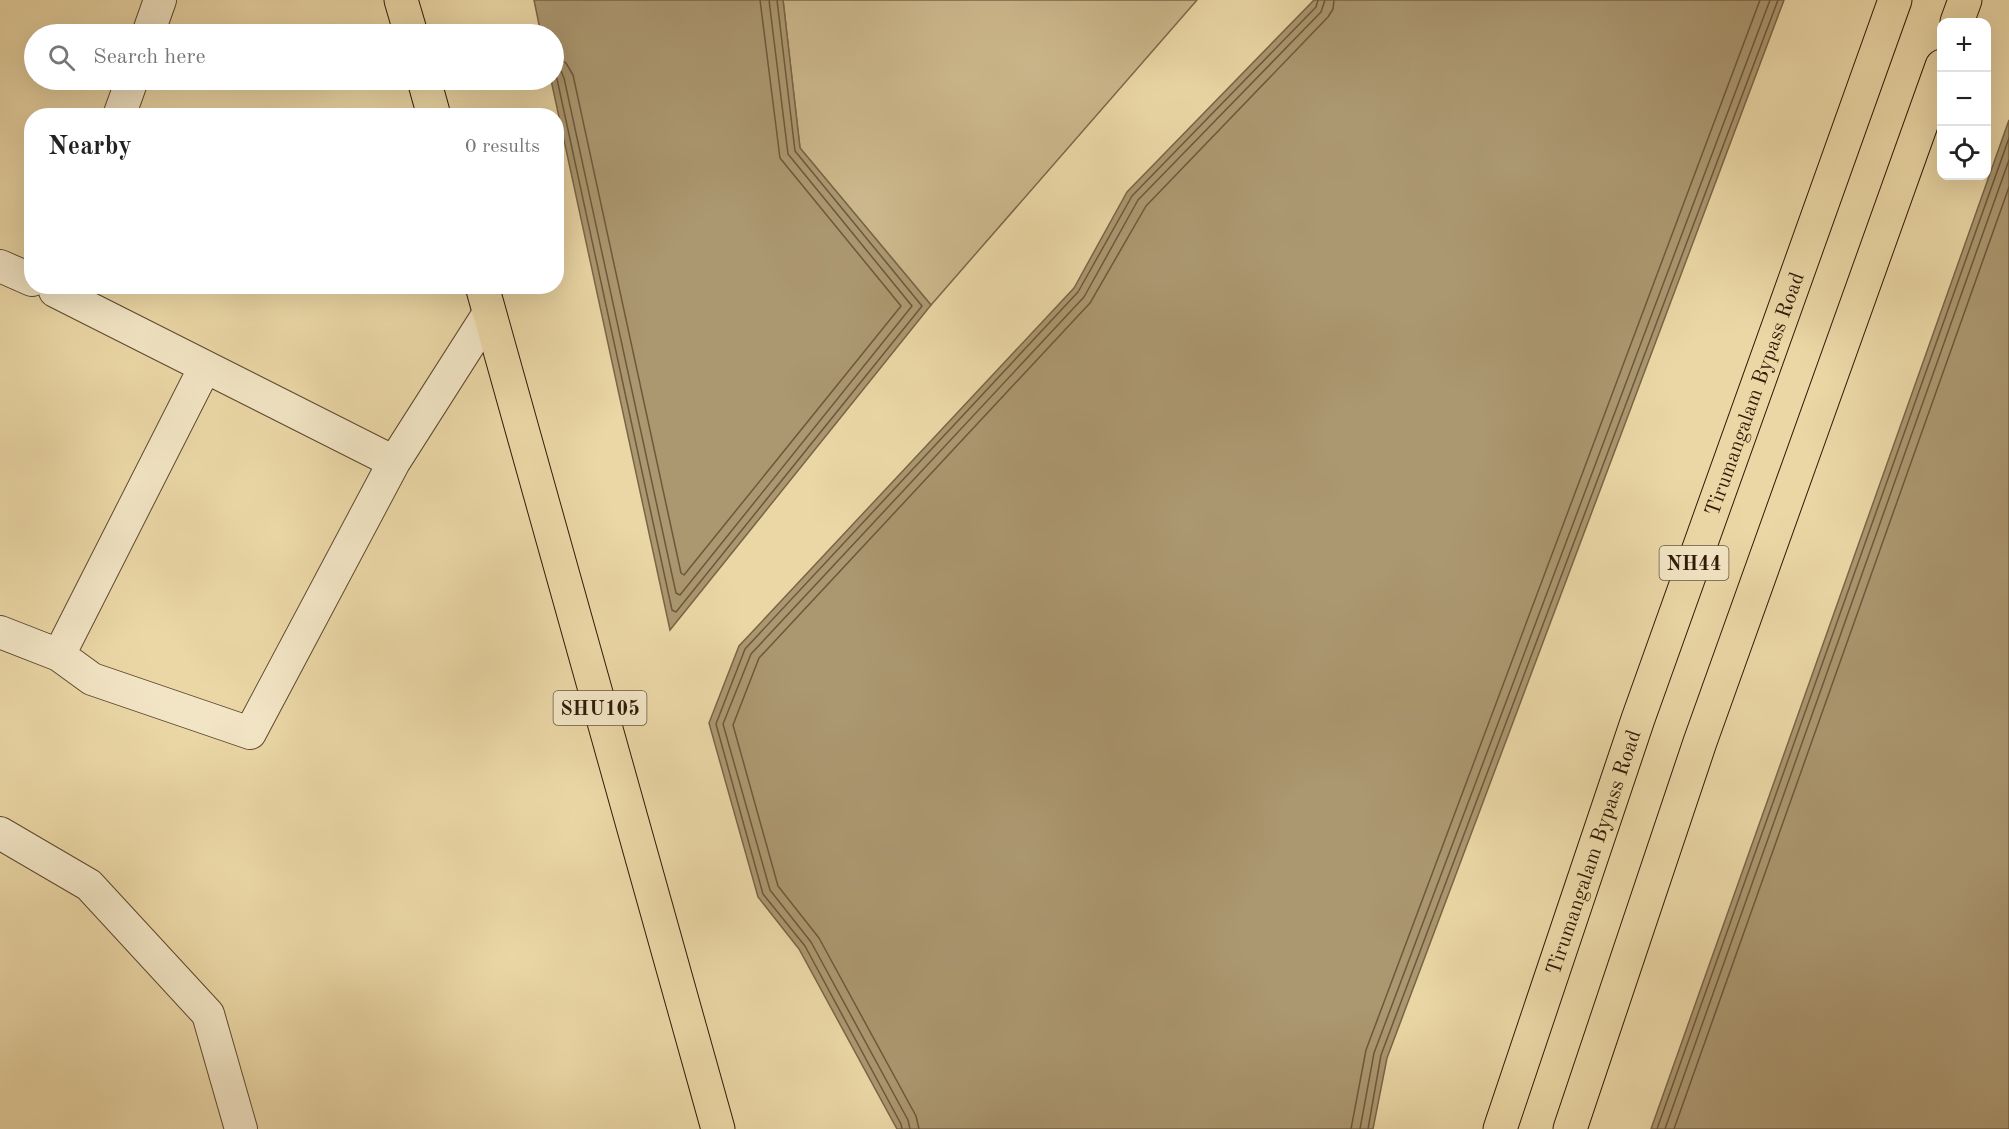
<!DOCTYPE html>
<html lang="en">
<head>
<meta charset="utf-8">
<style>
  body { margin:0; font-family:"Old Standard TT",serif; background:#f6f6f6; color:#222 }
  .controls { position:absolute; right:18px; top:18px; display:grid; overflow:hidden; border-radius:12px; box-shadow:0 6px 24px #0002 }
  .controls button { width:54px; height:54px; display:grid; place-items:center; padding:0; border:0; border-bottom:2px solid #e0e0e0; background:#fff; color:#222; font:30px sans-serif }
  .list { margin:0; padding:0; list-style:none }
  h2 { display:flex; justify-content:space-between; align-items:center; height:78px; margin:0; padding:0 24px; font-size:26px }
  h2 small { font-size:20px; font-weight:400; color:#767676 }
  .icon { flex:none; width:33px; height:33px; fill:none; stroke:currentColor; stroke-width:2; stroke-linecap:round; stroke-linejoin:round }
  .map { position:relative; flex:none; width:2009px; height:1129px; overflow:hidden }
  .search { position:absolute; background:#fff; box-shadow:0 6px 24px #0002; left:24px; top:24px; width:540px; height:66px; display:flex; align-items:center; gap:15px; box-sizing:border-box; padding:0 21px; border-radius:33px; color:#767676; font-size:22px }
  .panel { position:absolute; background:#fff; box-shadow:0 6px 24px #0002; left:24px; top:108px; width:540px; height:186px; border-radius:24px }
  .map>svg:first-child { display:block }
  .green { fill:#cbb78b; stroke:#7d6849; stroke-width:1.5 }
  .water { fill:#ab9770; stroke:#796546; stroke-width:1.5 }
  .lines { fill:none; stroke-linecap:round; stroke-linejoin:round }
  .shore { stroke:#6d583c; stroke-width:1.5 }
  .minor-casing { stroke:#5e492f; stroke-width:34 }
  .primary-casing { stroke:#2f1a07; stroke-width:35 }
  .trunk-casing { stroke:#2f1a07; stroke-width:35 }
  .minor { stroke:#f2e5c5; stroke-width:32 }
  .primary { stroke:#ebd7a6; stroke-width:33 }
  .trunk { stroke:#ebd7a6; stroke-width:33 }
  .labels { text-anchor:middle; stroke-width:4.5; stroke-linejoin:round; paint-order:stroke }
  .shield { fill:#f2e5c5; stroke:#6a5740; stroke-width:1.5 }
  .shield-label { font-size:20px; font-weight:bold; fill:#2f1a07 }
  .street-label { font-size:21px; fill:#2f1a07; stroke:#f2e5c5 }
</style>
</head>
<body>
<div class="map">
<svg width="2009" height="1129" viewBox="0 0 2009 1129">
  <rect width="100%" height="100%" fill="#ebd7a6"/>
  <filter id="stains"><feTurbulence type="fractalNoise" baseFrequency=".00333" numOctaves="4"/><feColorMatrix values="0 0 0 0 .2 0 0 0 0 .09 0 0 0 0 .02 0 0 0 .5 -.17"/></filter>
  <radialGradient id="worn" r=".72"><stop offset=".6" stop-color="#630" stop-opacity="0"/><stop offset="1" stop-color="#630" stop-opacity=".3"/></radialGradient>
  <path class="green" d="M783,0H1197L931,305L800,148Z"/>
  <path class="water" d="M534,0H783L800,148L931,305L670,630L551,80H554V34H541Z
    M1314,0H1784L1387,1058L1373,1129H897L799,949L758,897L709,723L739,646L1074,288L1127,192Z
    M2009,120V1129H1651Z"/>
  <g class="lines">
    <path class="shore" d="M554,57L566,63L573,75L681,573L684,575L901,306L780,158L760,0
      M554,67L561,71L564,78L676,593L680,595L912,306L788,154L769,0
      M554,75L557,79L672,610L676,612L922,306L795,151L777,0
      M902,1129L901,1124L805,946L763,894L716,724L745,649L1078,292L1132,196L1316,7L1318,0
      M910,1129L908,1120L811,942L770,890L723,724L751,654L1084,297L1138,200L1321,12L1325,0
      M919,1129L916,1116L819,938L778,886L733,725L759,658L1090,303L1146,206L1328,17L1333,9L1334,0
      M1351,1129L1366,1050L1760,0
      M1360,1129L1374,1053L1770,0
      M1368,1129L1381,1055L1778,0
      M1657,1129L2009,138
      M1665,1129L2009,160
      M1674,1129L2009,187"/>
    <g class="minor-casing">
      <path id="minor" d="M148,34L160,0
        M119,116L132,80
        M0,266L32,280
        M55,291L394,462L489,313
        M0,632L59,655L205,367
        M59,655L92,679L250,733L394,462
        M0,833L89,885L208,1014L241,1129"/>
    </g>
    <g class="primary-casing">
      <path id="primary" d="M401,0L411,34
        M424,80L434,116
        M482,286L718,1129"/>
    </g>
    <g class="trunk-casing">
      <g id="trunk">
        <path d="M1957,22L1965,0"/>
        <path id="s1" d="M1500,1129L1638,719L1895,0"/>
        <path d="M1570,1129L1700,742L1942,66"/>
      </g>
    </g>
    <use href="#minor" class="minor"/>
    <use href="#primary" class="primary"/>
    <use href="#trunk" class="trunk"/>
  </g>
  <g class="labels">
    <g class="shield">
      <rect x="1659.5" y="546" width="69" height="34" rx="4.5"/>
      <rect x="553.5" y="691" width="93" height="34" rx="4.5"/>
    </g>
    <g class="shield-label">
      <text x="1694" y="570">NH44</text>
      <text x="600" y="715">SHU105</text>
    </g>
    <g class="street-label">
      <text dy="7" stroke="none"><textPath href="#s1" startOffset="778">Tirumangalam Bypass Road</textPath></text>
      <text dy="7" stroke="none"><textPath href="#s1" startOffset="292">Tirumangalam Bypass Road</textPath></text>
    </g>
  </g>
  <rect width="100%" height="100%" filter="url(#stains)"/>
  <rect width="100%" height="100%" fill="url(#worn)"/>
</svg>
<div class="controls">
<button>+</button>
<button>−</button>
<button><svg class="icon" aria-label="locate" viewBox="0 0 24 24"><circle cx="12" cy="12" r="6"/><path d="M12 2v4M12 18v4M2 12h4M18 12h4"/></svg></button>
</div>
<div class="search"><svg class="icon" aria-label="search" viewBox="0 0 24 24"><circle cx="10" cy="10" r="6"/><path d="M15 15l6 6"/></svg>Search here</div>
<section class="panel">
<h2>Nearby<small>0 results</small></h2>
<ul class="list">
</ul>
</section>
</div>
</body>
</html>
